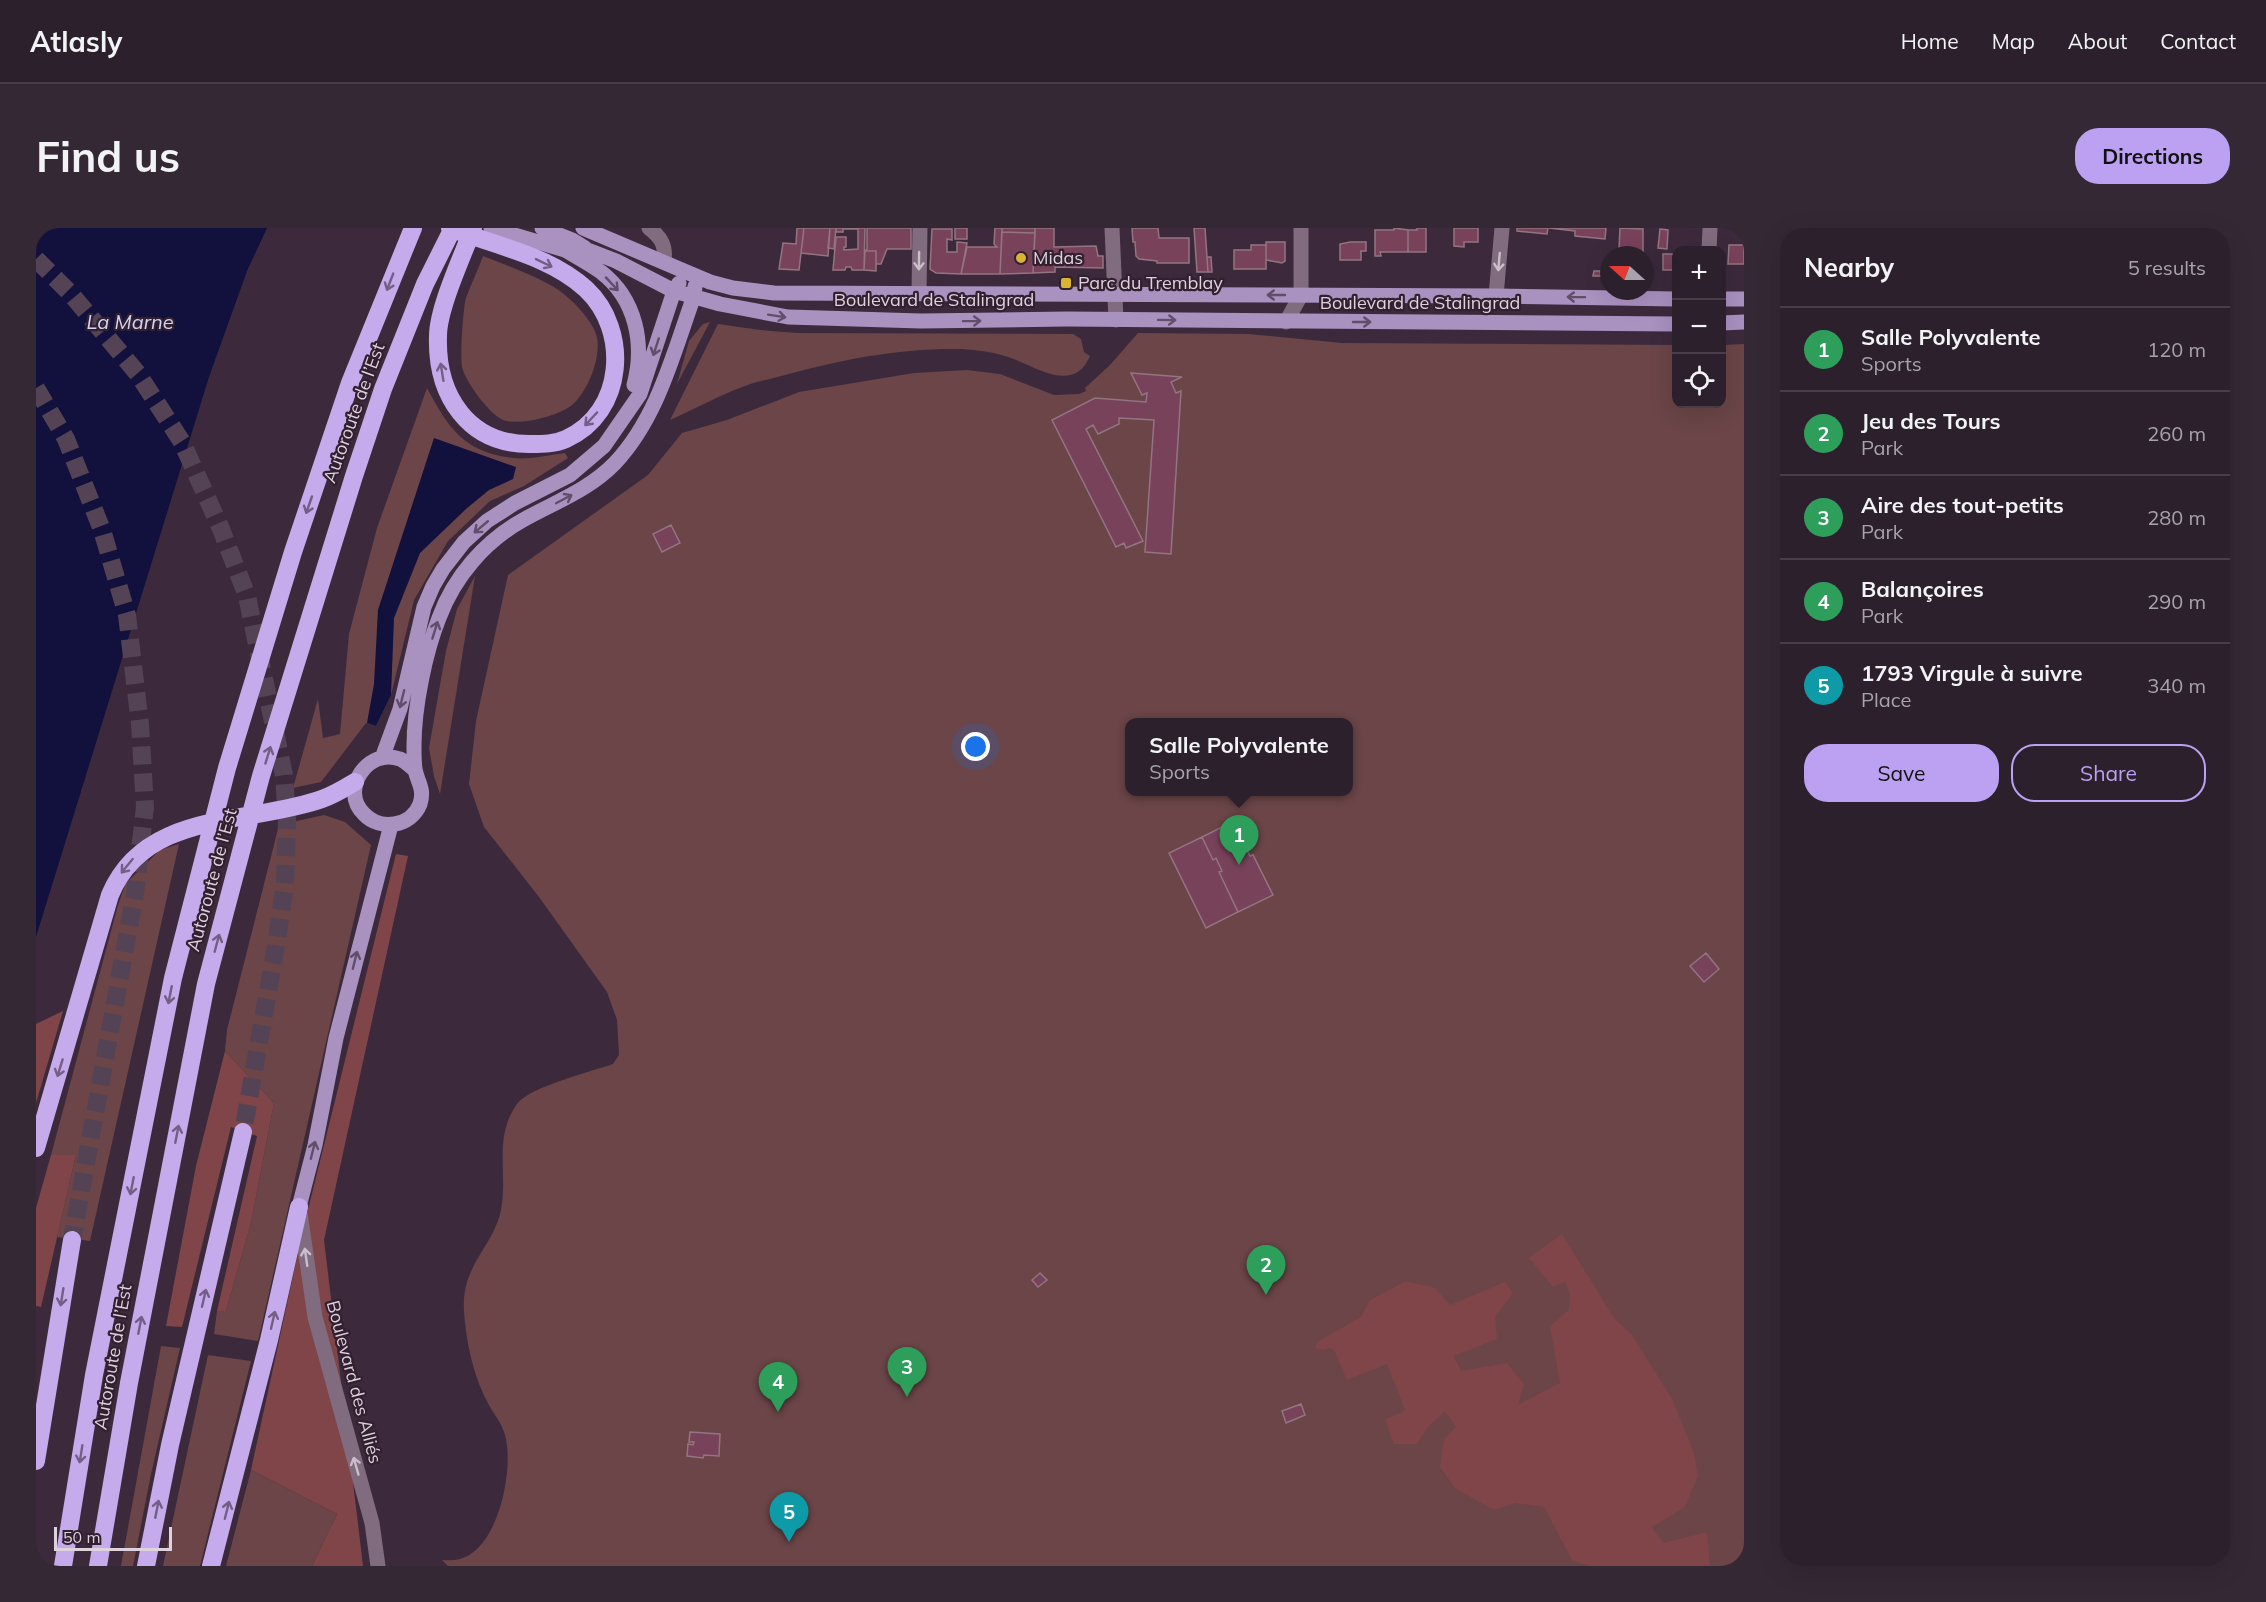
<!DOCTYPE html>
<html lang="en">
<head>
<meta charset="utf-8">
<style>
  body { margin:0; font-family:Mulish,sans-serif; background:#352835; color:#f1f3f6 }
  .controls { position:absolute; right:18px; top:18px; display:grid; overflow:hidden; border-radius:12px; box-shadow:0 6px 24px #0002 }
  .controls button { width:54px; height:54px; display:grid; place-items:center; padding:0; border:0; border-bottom:2px solid #483e49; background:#2d202d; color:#f1f3f6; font:30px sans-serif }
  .compass { position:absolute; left:1564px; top:18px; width:54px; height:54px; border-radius:50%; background:#2d202d; box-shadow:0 6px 24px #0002; rotate:291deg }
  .scale { position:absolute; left:18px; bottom:15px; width:118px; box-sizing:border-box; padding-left:6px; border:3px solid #ded2dd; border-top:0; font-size:16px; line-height:21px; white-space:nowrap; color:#ded2dd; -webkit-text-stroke:4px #322031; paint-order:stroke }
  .you { position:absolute; left:940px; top:519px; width:21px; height:21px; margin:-15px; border:4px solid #fff; border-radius:50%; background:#1a73e8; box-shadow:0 0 0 9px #1a73e833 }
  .badge { display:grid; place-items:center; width:39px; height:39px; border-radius:50%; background:#bca0f2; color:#fff; font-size:20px; font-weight:700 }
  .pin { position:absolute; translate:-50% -50px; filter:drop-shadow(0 2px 3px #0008) }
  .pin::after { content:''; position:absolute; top:32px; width:21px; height:18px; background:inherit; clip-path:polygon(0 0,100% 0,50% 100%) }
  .popup { position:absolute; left:1089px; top:490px; width:228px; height:78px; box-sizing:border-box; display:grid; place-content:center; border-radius:12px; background:#2d202d; filter:drop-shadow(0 2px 4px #0005); font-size:20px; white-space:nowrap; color:#a7a3aa }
  .popup b { font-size:22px; color:#f1f3f6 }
  .popup::after { content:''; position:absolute; left:50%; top:100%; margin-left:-12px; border:12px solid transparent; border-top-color:#2d202d }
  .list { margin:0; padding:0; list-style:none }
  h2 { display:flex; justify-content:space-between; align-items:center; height:78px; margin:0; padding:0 24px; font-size:26px }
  h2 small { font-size:20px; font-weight:400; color:#a7a3aa }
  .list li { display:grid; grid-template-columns:39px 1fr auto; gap:18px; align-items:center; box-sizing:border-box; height:84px; padding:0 24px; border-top:2px solid #483e49 }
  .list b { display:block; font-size:22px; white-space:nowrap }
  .list p { margin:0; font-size:20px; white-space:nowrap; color:#a7a3aa }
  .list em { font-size:20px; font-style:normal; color:#a7a3aa }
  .actions { display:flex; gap:12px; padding:18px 24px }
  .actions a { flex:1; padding:14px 0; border:2px solid #bca0f2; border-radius:24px; text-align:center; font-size:21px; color:#bca0f2 }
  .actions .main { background:#bca0f2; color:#111 }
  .icon { flex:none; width:33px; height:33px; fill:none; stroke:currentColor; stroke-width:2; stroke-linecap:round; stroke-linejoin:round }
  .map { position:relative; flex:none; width:1708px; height:1338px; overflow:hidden; border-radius:24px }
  header { display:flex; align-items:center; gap:36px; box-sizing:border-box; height:84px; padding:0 30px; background:#2d202d; border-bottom:2px solid #483e49 }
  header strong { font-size:28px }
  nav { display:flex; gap:33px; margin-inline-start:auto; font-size:21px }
  .intro { display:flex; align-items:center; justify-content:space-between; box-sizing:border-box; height:144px; padding:0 36px }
  h1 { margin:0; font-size:42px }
  .button { padding:15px 27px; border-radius:24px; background:#bca0f2; color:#111; font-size:21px; font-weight:700 }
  main { display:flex; gap:36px; padding:0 36px }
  aside { flex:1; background:#2d202d; border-radius:24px; box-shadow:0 6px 24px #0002 }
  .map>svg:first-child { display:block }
  .green { fill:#6b4547; fill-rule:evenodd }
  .forest { fill:#804549 }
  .water { fill:#12103c }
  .building { fill:#79425b; stroke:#927581; stroke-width:1.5 }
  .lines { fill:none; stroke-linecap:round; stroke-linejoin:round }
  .highway-tunnel { stroke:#544354; stroke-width:18; stroke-dasharray:18 9; stroke-linecap:butt }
  .minor { stroke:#806b7f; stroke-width:15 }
  .major { stroke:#a991c0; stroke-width:15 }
  .highway { stroke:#c5aaec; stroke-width:18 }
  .oneway { stroke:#cbbdca }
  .oneway2 { stroke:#745e85 }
  .oneway3 { stroke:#624d6a }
  .poi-dot { fill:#dbb333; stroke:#322031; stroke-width:2 }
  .labels { text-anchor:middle; stroke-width:4.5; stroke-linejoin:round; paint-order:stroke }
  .poi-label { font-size:18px; fill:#ded2dd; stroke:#322031; text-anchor:start }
  .street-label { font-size:18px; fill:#ded2dd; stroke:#322031 }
  .water-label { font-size:20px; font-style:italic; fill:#d1d6f6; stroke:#322031 }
</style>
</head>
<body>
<header>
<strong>Atlasly</strong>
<nav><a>Home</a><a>Map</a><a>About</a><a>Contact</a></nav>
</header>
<div class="intro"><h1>Find us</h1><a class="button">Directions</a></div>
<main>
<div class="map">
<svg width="1708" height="1338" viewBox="0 0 1708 1338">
  <rect width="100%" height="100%" fill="#3c2a3c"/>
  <path class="green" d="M447,28C472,38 510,51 529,67C541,77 555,92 560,106C567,126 552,164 536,177C523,188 483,198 467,192C453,186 429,153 426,139C424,129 427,80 430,70C435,56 442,42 447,28Z
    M674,94L641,156L653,113L667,96Z
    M682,96L724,102L761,105L1037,106L1045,111L1048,124L1054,128C1038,166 1001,139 975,130C959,124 942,122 925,121C864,120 808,131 749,147C736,151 722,153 709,158C684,167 659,181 634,192Z
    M1102,105L1213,106L1306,115L1640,117V176H1686V117L1708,116V1338H412L406,1332C417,1333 427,1332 436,1325C464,1306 478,1239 469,1207C466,1196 460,1189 454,1179C438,1151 430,1115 428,1083C425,1037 457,1020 465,982C472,944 457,910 481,876C493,859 557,843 577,836L583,827L581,792L571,764L503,669L448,599L433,556L440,493L472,347L612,247L646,205L691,192L763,164L878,145L931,142L964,146L1018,167L1043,166L1050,163L1049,160L1074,137ZM1094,494H1312V564H1094Z
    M391,160C413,201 428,224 477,230C493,232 513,227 529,225L532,230L488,258L454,273L412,313L378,372L355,467L340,498L330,495L285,554L257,560L282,471L287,510L304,506L313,406L341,300Z
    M439,348L404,566L398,548L393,520L410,423L421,381Z
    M288,587L309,594L335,617L222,1113L178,1106L181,1083H190L215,995L238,875L189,823L191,802L243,597Z
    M143,616L54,1013L21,1009L40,927H15L82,677L90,655L124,622Z
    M125,1118L144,1120L115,1246L97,1338H85Z
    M172,1127L215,1133L164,1338H127Z
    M215,1242L301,1286L276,1338H190Z"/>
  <path class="forest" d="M360,626L372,628L288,1012L327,1338H276L301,1286L215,1242L267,1002Z
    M27,783L0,875V796Z
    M189,823L238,875L215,995L190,1083H181L221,908L195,899L146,1099L130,1098L160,938Z
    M15,927H40L5,1079L0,1078V980Z
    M1526,1006L1578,1090L1596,1107L1636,1171L1658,1225L1662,1248L1649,1279L1616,1299L1627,1315L1671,1304L1674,1338H1553L1536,1332L1508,1279L1479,1275L1458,1282L1420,1261L1404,1239L1408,1211L1420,1199L1409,1183L1391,1200L1381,1216H1358L1349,1191L1367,1184L1369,1181L1351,1136L1311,1152L1298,1122L1293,1120L1287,1122L1279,1120L1281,1114L1325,1089L1334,1072L1370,1053L1399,1060L1414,1077L1469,1054L1477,1065L1459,1089L1461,1111L1418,1128L1425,1143L1471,1135L1488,1156L1482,1177L1524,1155L1514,1098L1533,1082L1534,1066L1529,1054L1517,1059L1493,1030Z"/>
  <path class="water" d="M0,0H231L211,43L173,149L0,709Z
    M398,210L480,239L477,251L453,262L430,281L384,325L358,390L355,467L340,498L331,495L338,456L342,382Z"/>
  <path class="building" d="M761,0H768L763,42L743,41L747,15L760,16Z
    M768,0H794L792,28L765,25Z
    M794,0H800L798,21L792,20Z
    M800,0H829L828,42H816L815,39H810L809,42H797L800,9H810V19H808V22L822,21V1H807V4H800Z
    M831,0H875V21H851L845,36H840V23H829L831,21Z
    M919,0H931V11H919Z
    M959,0H966L964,46H925L931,19H961L958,16Z
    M966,0H999V5L966,4Z
    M999,0H1018V19L1060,18L1062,28H1067V40L1019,39V44L997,45Z
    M1096,0H1122L1123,10H1153V35H1121V33L1103,31L1100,28L1099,14H1097Z
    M1158,0H1169L1172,44H1161Z
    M1358,0L1372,2V24H1344L1345,28H1339V2H1358Z
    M1381,0H1390V24H1372V2H1381Z
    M1418,0H1442V14H1428V19L1418,18Z
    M1481,0H1512L1511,6L1481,3Z
    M1513,0H1570L1569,11L1539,8V3Z
    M1584,0L1607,1V24H1589L1590,21H1583Z
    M896,1H916V12L911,11V24H921V14L931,15L925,46L900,45L894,41Z
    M1624,1L1632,2L1631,21L1622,20Z
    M966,4L999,5L997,45L964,46Z
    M1230,14H1249V33L1246,35L1230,32Z
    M1314,14H1330V23H1325V32H1304V16Z
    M1215,17H1230V41H1198V22H1215Z
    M1693,17H1708V36H1692Z
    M829,23H840V43L828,42Z
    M1627,26H1640V42H1627Z
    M1171,29H1175L1176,44H1172Z
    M1558,43H1564L1565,48H1557Z
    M1095,145L1146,149L1135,154L1140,165L1145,163L1135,326L1109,324L1118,192L1083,190V196L1062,206L1057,197L1050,201L1107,313L1090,320L1088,315L1080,319L1016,192L1059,170L1110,174L1111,165L1106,167Z
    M635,297L644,315L626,324L617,306Z
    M1200,592L1211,615L1208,617L1214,628L1217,627L1237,667L1202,684L1183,644L1186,643L1180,630L1177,632L1166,609Z
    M1166,609L1177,632L1180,630L1186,643L1183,644L1202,684L1170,700L1133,625Z
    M1670,725L1683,741L1668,754L1654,738Z
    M1004,1045L1011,1052L1002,1059L996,1052Z
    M1265,1176L1269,1187L1250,1195L1246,1183Z
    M654,1204L684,1206L683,1228L668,1227L667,1230L651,1228L652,1216L657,1217L658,1214H653Z"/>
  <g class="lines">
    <path class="highway-tunnel" d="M0,31L35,66L102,146L146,214L185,301L211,368L248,547L251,592L249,655L240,718L207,904
      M0,160L30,211L66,302L91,387L104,496L109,579L99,665L36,1012"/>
    <path class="minor" d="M613,0C626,10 630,18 628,34
      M1076,0L1080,92
      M1673,22L1674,0
      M883,66L884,0
      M1460,68L1466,0
      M1250,94L1265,67V0
      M264,985L279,1089L336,1295L342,1338"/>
    <path class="major" d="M455,0L529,22L549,21L580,33L638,63L684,76L752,89L885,93L1031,91L1640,96
      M506,0L536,12L549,20
      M547,0L674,54L697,60L738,65L1460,68L1640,71
      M529,22C541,29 554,36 565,44C600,71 609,116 598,157
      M1686,71H1708
      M1686,95L1708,94
      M346,530L364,481L388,379L397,358L407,341L428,314L451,293L479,275L534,247L568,218L604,166L638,63L643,55
      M379,542C375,539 369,533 364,531C332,519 303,562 328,586C344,603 375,599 384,576C389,560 381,554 379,541C378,534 378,526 378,518C378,480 389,425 403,390C418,349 449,313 487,292C519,274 553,262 579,235C622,189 637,126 658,68L659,58
      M263,979L279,917L300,810L355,597"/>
    <path class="highway" d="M414,0C459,18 513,27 550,61C594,102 589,185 530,211C519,216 507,216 495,216C432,217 400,167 402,108C402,80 427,27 437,0
      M0,920L74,667C109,582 213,597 286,571C298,567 309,560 319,554
      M0,1233L36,1012
      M27,1338L58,1147L137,750L191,540L257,324L314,155L377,0
      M62,1338L93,1155L170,756L225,548L318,248L347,161L389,56L417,0
      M110,1338L134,1217L207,904
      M175,1338L233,1112L263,979"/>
  </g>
  <defs><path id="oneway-shaft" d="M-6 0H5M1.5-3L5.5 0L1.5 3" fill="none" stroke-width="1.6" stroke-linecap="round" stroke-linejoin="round" transform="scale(1.5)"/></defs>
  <g class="oneway">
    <use href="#oneway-shaft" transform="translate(883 33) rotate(91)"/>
    <use href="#oneway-shaft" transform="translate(1463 34) rotate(95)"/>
    <use href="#oneway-shaft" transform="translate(270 1029) rotate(-98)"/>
    <use href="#oneway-shaft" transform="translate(320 1238) rotate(-106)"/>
  </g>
  <g class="oneway2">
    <use href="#oneway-shaft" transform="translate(508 35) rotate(26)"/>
    <use href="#oneway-shaft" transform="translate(354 54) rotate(111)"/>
    <use href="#oneway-shaft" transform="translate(406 144) rotate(-99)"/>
    <use href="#oneway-shaft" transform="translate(555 191) rotate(133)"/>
    <use href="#oneway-shaft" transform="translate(273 277) rotate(109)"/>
    <use href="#oneway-shaft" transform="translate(232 527) rotate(-73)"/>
    <use href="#oneway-shaft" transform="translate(91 638) rotate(129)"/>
    <use href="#oneway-shaft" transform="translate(181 715) rotate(-75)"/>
    <use href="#oneway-shaft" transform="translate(134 767) rotate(101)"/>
    <use href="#oneway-shaft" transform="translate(24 840) rotate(107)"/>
    <use href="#oneway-shaft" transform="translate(141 906) rotate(-79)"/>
    <use href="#oneway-shaft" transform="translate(96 958) rotate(101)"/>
    <use href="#oneway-shaft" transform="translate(26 1069) rotate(99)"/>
    <use href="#oneway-shaft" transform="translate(168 1070) rotate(-77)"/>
    <use href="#oneway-shaft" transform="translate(237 1092) rotate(-77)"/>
    <use href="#oneway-shaft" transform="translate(104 1097) rotate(-79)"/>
    <use href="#oneway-shaft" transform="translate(45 1226) rotate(99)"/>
    <use href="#oneway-shaft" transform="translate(121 1281) rotate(-79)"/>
    <use href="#oneway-shaft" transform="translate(191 1282) rotate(-76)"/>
  </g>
  <g class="oneway3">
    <use href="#oneway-shaft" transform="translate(576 56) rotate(47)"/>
    <use href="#oneway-shaft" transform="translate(1240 67) rotate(-180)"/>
    <use href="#oneway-shaft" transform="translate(1540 69) rotate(-179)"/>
    <use href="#oneway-shaft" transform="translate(741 88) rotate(9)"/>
    <use href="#oneway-shaft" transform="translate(1131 92) rotate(1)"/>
    <use href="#oneway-shaft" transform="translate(936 93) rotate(-1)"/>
    <use href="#oneway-shaft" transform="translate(1326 94)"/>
    <use href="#oneway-shaft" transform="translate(620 119) rotate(108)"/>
    <use href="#oneway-shaft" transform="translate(528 271) rotate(-28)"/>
    <use href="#oneway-shaft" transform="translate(445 299) rotate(140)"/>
    <use href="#oneway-shaft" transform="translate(399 402) rotate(-73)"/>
    <use href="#oneway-shaft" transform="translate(366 471) rotate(104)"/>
    <use href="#oneway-shaft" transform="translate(319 732) rotate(-76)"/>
    <use href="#oneway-shaft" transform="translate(277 922) rotate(-76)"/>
  </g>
  <g class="poi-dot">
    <circle cx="985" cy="30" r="6"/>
    <rect x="1024" y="49" width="12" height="12" rx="3"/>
  </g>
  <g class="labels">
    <g class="poi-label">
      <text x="997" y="36">Midas</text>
      <text x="1042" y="61">Parc du Tremblay</text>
    </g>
    <g class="street-label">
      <text x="898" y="78">Boulevard de Stalingrad</text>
      <text x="1384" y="81">Boulevard de Stalingrad</text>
      <text transform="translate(318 185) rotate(-70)" y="6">Autoroute de l’Est</text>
      <text transform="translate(176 652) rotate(-75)" y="6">Autoroute de l’Est</text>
      <text transform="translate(77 1129) rotate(-80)" y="6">Autoroute de l’Est</text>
      <text transform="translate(318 1154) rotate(75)" y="6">Boulevard des Alliés</text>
    </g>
    <g class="water-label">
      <text x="94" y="101">La Marne</text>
    </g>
  </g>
</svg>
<div class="controls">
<button>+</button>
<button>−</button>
<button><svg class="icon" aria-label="locate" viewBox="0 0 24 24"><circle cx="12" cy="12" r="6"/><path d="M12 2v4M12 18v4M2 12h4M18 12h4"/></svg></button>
</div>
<svg class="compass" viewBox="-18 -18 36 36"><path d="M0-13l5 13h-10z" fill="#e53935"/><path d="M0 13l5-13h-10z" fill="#a7a3aa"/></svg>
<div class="scale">50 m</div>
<div class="you"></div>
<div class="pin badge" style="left:1203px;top:637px;background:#2e9e5b">1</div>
<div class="popup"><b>Salle Polyvalente</b>Sports</div>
<div class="pin badge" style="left:1230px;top:1067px;background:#2e9e5b">2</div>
<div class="pin badge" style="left:871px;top:1169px;background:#2e9e5b">3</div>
<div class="pin badge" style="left:742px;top:1184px;background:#2e9e5b">4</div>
<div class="pin badge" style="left:753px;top:1314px;background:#0f9aa8">5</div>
</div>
<aside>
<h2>Nearby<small>5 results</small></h2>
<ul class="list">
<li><span class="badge" style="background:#2e9e5b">1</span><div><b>Salle Polyvalente</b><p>Sports</p></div><em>120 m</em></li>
<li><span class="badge" style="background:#2e9e5b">2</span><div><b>Jeu des Tours</b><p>Park</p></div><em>260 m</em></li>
<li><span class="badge" style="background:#2e9e5b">3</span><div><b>Aire des tout-petits</b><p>Park</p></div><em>280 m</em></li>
<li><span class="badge" style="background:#2e9e5b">4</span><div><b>Balançoires</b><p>Park</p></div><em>290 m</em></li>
<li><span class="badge" style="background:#0f9aa8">5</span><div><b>1793 Virgule à suivre</b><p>Place</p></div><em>340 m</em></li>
</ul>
<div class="actions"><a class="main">Save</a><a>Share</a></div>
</aside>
</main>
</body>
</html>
